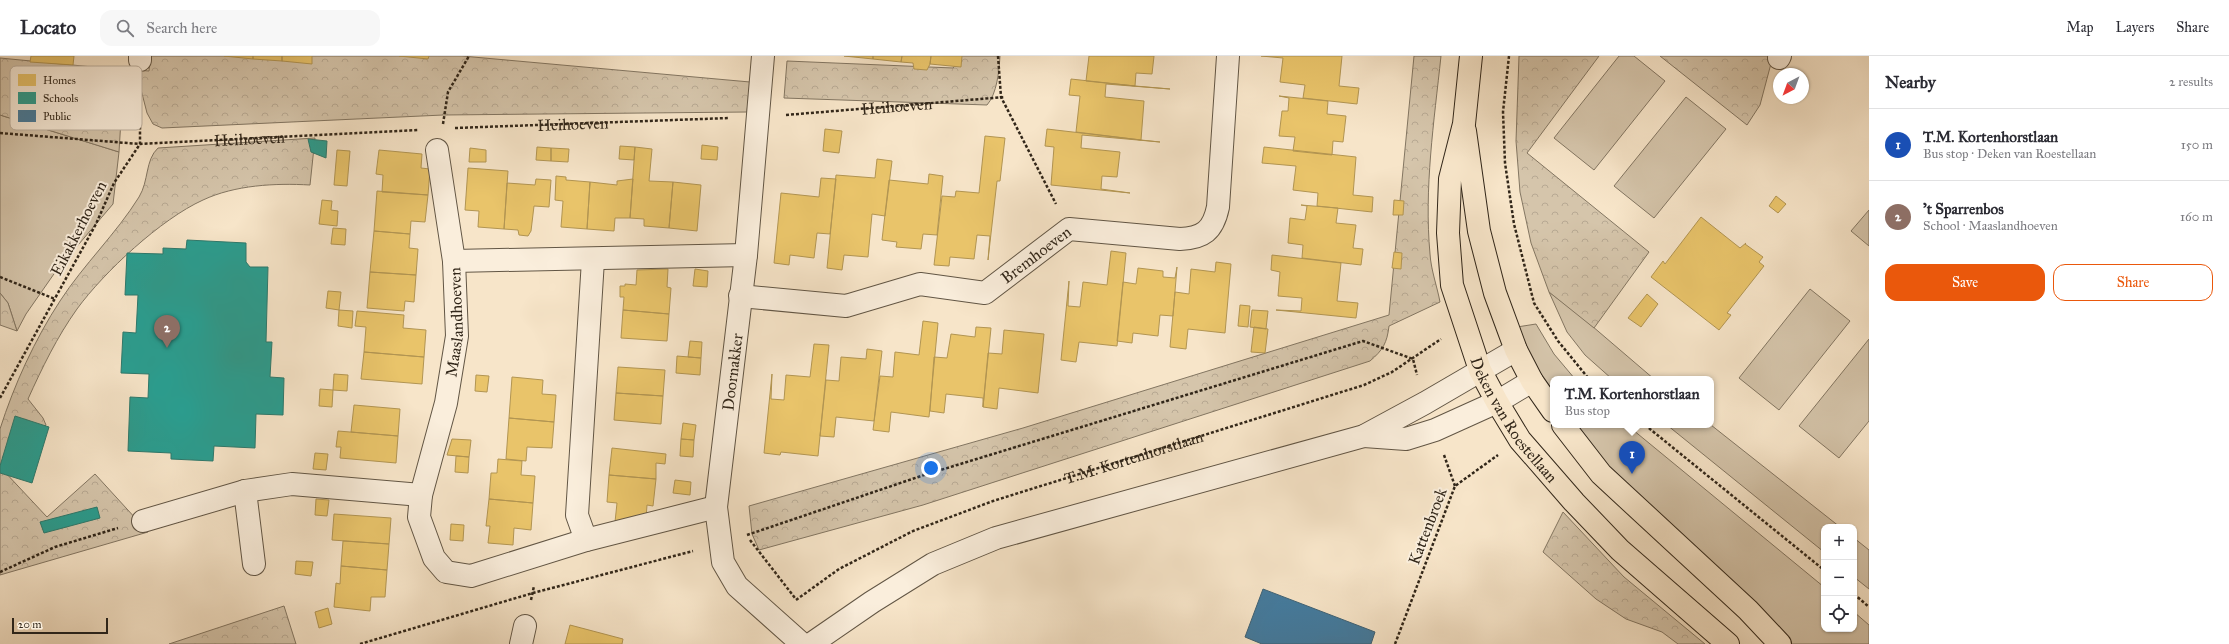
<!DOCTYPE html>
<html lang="en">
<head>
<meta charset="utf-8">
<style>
  body { margin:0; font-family:"IM FELL Great Primer",serif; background:#f7f7f7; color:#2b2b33 }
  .controls { position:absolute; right:12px; bottom:12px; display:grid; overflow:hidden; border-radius:8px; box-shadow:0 1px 3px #0004 }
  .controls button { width:36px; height:36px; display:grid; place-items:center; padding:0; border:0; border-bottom:1px solid #e1e1e2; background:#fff; color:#2b2b33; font:20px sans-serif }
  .compass { position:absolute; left:1773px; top:12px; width:36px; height:36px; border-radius:50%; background:#fff; box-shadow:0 1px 3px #0004; rotate:221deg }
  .scale { position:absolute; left:12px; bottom:10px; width:96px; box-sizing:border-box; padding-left:4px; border:2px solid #312619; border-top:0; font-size:11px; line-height:14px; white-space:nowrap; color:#312619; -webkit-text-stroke:3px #faeedc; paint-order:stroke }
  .you { position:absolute; left:931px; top:412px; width:14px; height:14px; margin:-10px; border:3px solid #fff; border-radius:50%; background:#1a73e8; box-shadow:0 0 0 6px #1a73e833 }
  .badge { display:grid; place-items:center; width:26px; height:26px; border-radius:50%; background:#ea580c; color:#fff; font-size:13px; font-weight:700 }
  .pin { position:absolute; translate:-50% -33px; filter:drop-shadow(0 1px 2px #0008) }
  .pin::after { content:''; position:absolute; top:21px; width:14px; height:12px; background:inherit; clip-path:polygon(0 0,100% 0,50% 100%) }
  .popup { position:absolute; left:1550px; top:320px; width:164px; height:52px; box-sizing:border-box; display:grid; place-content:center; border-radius:8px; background:#fff; filter:drop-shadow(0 1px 3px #0005); font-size:13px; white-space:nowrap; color:#7c7c81 }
  .popup b { font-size:15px; color:#2b2b33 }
  .popup::after { content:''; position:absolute; left:50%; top:100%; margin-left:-8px; border:8px solid transparent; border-top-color:#fff }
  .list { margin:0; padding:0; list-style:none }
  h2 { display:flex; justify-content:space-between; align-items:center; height:52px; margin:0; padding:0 16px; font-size:17px }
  h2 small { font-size:13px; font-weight:400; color:#7c7c81 }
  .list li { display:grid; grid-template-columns:26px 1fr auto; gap:12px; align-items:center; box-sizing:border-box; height:72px; padding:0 16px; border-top:1px solid #e1e1e2 }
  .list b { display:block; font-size:15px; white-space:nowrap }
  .list p { margin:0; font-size:13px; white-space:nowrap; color:#7c7c81 }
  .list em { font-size:13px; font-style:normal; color:#7c7c81 }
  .actions { display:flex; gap:8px; padding:12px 16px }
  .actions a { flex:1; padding:9px 0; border:1px solid #ea580c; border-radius:12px; text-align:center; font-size:14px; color:#ea580c }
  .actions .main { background:#ea580c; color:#fff }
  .icon { flex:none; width:22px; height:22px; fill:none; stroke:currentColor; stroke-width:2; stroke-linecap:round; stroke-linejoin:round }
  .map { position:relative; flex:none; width:1869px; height:588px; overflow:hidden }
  header { display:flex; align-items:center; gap:24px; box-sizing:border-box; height:56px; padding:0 20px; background:#fff; border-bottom:1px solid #e1e1e2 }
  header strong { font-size:19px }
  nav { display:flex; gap:22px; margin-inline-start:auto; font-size:14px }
  .search { width:280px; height:36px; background:#f7f7f7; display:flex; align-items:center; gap:10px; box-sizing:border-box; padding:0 14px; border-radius:12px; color:#7c7c81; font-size:15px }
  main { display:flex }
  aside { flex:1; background:#fff }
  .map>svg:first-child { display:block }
  .green { fill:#d5c5ab; stroke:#837662 }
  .forest { fill:url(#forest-crowns); stroke:#837662 }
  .homes { fill:#e9c46a; stroke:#b29552 }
  .schools { fill:#2a9d8f; stroke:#2c796c }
  .public { fill:#457b9d; stroke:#3f6275 }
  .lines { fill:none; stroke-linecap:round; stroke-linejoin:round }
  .minor-casing { stroke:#625645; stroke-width:24 }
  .major-casing { stroke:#312619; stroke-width:24 }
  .path { stroke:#312619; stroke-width:2.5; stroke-dasharray:3 2; stroke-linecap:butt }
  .minor { stroke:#faeedc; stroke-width:22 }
  .major { stroke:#f7e5c9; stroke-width:22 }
  .labels { text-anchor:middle; stroke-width:4; stroke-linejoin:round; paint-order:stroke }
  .street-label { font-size:16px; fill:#312619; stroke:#faeedc }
  .key { fill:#faeedc; stroke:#beb2a2; stroke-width:1 }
  .key-label { font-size:11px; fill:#312619 }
</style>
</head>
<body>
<header>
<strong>Locato</strong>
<div class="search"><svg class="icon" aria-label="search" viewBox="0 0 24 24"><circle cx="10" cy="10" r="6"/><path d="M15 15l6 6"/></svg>Search here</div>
<nav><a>Map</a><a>Layers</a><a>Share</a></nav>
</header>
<main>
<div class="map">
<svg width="1869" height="588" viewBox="0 0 1869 588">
  <defs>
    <pattern id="forest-crowns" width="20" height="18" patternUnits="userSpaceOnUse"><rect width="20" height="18" fill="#d5c5ab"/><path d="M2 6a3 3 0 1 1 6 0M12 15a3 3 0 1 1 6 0" fill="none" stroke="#b7a993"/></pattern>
  </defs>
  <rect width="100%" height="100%" fill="#f7e5c9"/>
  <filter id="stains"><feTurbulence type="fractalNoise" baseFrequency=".005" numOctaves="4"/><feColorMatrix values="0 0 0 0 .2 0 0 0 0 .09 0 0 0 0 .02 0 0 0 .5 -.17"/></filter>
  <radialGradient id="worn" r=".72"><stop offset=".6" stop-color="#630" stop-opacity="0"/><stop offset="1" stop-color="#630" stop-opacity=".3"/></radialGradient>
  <path class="green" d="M1619,0H1634L1665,25L1594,114L1554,82Z
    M1686,41L1726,73L1654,162L1614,130Z
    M0,59L119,96L113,148L56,215L26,258L17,275L8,247L0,237Z
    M1869,154V190L1851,175Z
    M1810,233L1850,265L1779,354L1739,322Z
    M1549,236L1578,258L1654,323H1612L1585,299L1567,276Z
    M1536,268L1554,298L1575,323H1553V340L1530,302L1517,271Z
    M1869,283V365L1839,402L1799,370Z
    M1572,369H1627L1824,531V573H1854V556L1869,569V588H1792L1744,540L1606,411Z
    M1667,369H1711L1840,471H1824V496Z
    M1854,482L1869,494V533L1854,521Z"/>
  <path class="forest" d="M150,0H462L750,26L747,56L443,59L162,72L153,68L147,57L136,14L149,15Z
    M961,0H1000C999,15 997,38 987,49L784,42L787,5L953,12L960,4Z
    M1414,0H1441C1434,66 1424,132 1430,198C1431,214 1437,230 1440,246L1389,270C1387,287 1383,294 1370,305L923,449L759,494L752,478L749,450L1023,372L1389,259Z
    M1519,0H1599L1527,97L1649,196L1594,272L1549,236L1531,187L1520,136L1516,85Z
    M1660,0H1773L1760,49L1747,69Z
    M0,2L124,14L119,96L0,59Z
    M315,82L310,129C275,127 235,129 203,144C161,163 104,216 77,253C57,281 42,312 28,343L43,362L46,369L3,414L47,461L95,418L148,476L0,519V373C14,329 35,283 60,245C84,208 116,178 139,141C149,125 145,104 158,92Z
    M0,237L8,247L17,275L0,269Z
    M1563,456L1624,521L1705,588H1678L1662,576L1626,563L1596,543L1543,496Z
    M284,550L296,588H169Z"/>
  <path class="homes" d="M31,0H74L73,9L30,6Z
    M224,0H253V3Z
    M253,0H282V5L253,3Z
    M282,0H312V8L282,5Z
    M399,0H429L428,3Z
    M844,0H873V3Z
    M873,0H902L901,6L873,3Z
    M902,0H931L930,8L927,14L914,13L913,7L901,6Z
    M931,0H962L961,11L930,8Z
    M1089,0H1154L1152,18L1136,17L1135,30L1086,25Z
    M1261,0H1342L1339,30L1359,32L1357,48L1303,42L1305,29L1280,26L1283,2Z
    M1071,23L1135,30L1170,33L1106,28L1105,41L1144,45L1141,84L1076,76L1080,40L1069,39Z
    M1279,40L1328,45L1327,58L1346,60L1343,86L1333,85L1332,99L1293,95L1295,81L1279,80L1282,55H1288L1289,42Z
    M825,73L842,75L839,97L823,95Z
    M1047,73L1141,84L1160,86L1082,79L1081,92L1120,96L1117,121L1102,120L1101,133L1130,137L1051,129L1054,91L1045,90Z
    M985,80L1005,82L1000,125H997L988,204L990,180L977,179L974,203L950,201L949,210L934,209L942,140L955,141L956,135L979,137Z
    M702,89L718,91L717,104L701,103Z
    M620,90L635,91L634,104L619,103Z
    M537,91L551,92V105L536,104Z
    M635,91L652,93L649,125L673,126L669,172L644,170V163L630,162Z
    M1264,91L1356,101L1353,139L1373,141L1372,156L1317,150L1318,137L1293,134L1296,110L1262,107Z
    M470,92L486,94V106H469Z
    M551,92L569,93L568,106L551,105Z
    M337,94L350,95L347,130L334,129Z
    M379,94L422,98L421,112L430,113L428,139L382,136L383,119L376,118Z
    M877,103L892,105L885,160L872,158L868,201L844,199L842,214L827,212L836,119L875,122Z
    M468,112L508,115L504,173L478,171L479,155L465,154Z
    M929,118L943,120L937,179L923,178L921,193L896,191L897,186L882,184L889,124L928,128Z
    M556,120L566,121V124L590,126L587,173L561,171L563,145L555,144Z
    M821,122L836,123L830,178L817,177L814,202L790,199L789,209L774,207L781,137L819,141Z
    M536,123L551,124L549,151L534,150L531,175L528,180L519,179L518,174L504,173L507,127L535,129Z
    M633,123L630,162H615L614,175L587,173L590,126L617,129V125Z
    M673,126L701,129L697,175L669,172Z
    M377,135L428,139L425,166L411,165L410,178L374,175Z
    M1776,140L1786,148L1778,157L1769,150Z
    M322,144L332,145L331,154L338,155L337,170L319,168Z
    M1394,144L1404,145L1403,159H1393Z
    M1301,149L1338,152L1336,167L1356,169L1353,192L1363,193L1361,209L1302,202L1303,189L1288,187L1290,162L1305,164L1307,150Z
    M1701,161L1740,192L1746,187L1745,188L1763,201L1759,206L1764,210L1727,257L1731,259L1719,274L1651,221L1663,205L1665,208Z
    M333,172L346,173L345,189L331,188Z
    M374,175L410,178L409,192L418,193L416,219L370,216Z
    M1111,195L1126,197L1117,290L1079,286L1076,306L1061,304L1069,225L1068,250L1080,251L1083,226L1107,229Z
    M1394,196L1402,197L1401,213L1392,212Z
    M1272,199L1341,207L1337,245L1358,247L1356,262L1276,254L1301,255L1302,242L1278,240L1280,216L1271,214Z
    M1216,206L1231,208L1225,277L1188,273L1186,293L1170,291L1175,236L1189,238L1191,213L1215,216Z
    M1177,211L1173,260L1160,259L1158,280L1133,277L1132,287L1117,285L1123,226L1136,228L1138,212L1163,215V221L1175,222Z
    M668,213L667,231L671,232L669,258L623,254L624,241H620V230H625V228L636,229L637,214Z
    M695,213L708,215L707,231L693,230Z
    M370,216L416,219L414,246L405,245L404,255L367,252Z
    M328,235L341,236L339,254L326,252Z
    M1647,238L1658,248L1641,271L1628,262Z
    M1240,249L1250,250L1248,271L1238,270Z
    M339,254L353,255L352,272L338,270Z
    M623,254L669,258L667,285L621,282Z
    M1252,254L1268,255L1266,273L1250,271Z
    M357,255L404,259L403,272L426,274L424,301L364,296L366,271L355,270Z
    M923,265L938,267L929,361L891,356L889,376L873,374L880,320L893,321L895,296L919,299Z
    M976,271L991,272L983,351V342L946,338L944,357L930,355L934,301L947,302L951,278L975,281Z
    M1254,271L1268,273L1265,297L1251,296Z
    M1004,274L1044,278L1038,337L999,332L997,353L983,351L988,297L1002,298Z
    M690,285L702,286L701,302L688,301Z
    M814,288L829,289L818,400L781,396L780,399L764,397L772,318L771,343L784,344L786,319L810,321Z
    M867,293L882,295L874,365L836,361L834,381L820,380L826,324L839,325L841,301L866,303Z
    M364,296L424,301L422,328L361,323Z
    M677,300L701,302L700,319L676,317Z
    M618,311L665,314L663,340L616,337Z
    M334,318L348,319L347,335L333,334Z
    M476,319L489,320L487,336L475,335Z
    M512,321L543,324L542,338L556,339L554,366L509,362Z
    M320,333L333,334L332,351L319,350Z
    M616,337L663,340L661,368L614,364Z
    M354,349L400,353L398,380L351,376Z
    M509,362L554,366L552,392L527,391L526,405L506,403Z
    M683,367L696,369L694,384L681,383Z
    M338,375L398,380L396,407L340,402L341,391H336Z
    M452,383L471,384L469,401L447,399Z
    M681,383L694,384L693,401L680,400Z
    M612,392L666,398L665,408L656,407V423L609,419Z
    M315,397L328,398L326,414L313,413Z
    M456,400L469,401L468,417L455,416Z
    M498,403L522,405L521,419L535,420L533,447L489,443L491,417H497Z
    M609,419L656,423L653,450L647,449L646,463L615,466L617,447L607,446Z
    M675,424L691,426L690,439L673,437Z
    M316,443L329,444L327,460L315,459Z
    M489,443L533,447L531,474L514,472L513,489L488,487L490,470H486Z
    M334,458L391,462L389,488L332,484Z
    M451,468L464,469L463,485L450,484Z
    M343,485L389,488L387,514L341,510Z
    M296,505L313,506L311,520L295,518Z
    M341,510L387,514L385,541H371L370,555L334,551L336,527L340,528Z
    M328,552L332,568L319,572L315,556Z
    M570,569L623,583L622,588H565Z"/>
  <path class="schools" d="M308,83L327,85L326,102L311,96Z
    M187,184L246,187V206L250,211H268L266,286H272L270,321L284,322L283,359L256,358L255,392L214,390L213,405L171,403V397L128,395L130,341L148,342L149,318L121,317L123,276L136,277L138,239H125L127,197L163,198V192L186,193Z
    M15,360L49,371L32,427L0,417V410Z
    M97,451L100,462L44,477L40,466Z"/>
  <path class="public" d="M1263,533L1375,576L1371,588H1262L1245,581Z"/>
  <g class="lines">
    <g class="minor-casing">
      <g id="minor">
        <path d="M763,0L746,199L716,451L723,506L737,530L802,588"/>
        <path d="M1779,2L1780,0"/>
        <path d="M140,4V0"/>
        <path d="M437,94L454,205"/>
        <path id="s5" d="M740,240L846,250L920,228L985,237L1069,173L1180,183C1203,182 1213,175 1218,151L1228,0"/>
        <path d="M1364,380L1406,383L1435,374L1497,346L1532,325"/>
        <path d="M245,435L254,508"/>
        <path id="s6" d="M716,451L586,484L471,520L446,516L434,502L419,461L421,439L446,347L457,280L454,205L746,199"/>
        <path d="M143,465L245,435L292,428L421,439"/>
        <path d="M586,484L577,459L593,204"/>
        <path d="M521,588L525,570"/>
        <path d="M811,588L872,546L933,508L996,482L1364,380L1425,347L1516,294"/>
      </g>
    </g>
    <g class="major-casing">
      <g id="major">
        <path id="s7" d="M1471,0L1464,68L1450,123L1448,177L1452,229L1480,314L1497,346L1520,384L1574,446L1620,494L1728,588"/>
        <path d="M1465,75L1479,175L1495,237L1516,294L1532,325L1553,355"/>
        <path d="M1563,369L1601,418L1748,554L1780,588"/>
      </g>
    </g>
    <g class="path">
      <path d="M998,0L1001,41L1056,148"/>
      <path d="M1509,0L1503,56L1505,107L1514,168L1534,247L1558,285L1589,323"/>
      <path id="s1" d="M786,59L1005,41"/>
      <path d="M443,68L448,36L469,0"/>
      <path id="s2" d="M455,72L729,62"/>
      <path id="s3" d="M0,77L140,88L418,74"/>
      <path d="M0,221L55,243"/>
      <path d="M0,342L96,168L114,127L140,88V30"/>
      <path d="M1645,369L1824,514"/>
      <path d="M1444,399L1455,430"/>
      <path d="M747,479L921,420L1363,285L1413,303L1417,319"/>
      <path d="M750,484L795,542"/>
      <path d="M0,516L55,491L118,472"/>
      <path d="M1854,538L1869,551"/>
      <path d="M531,544L534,530"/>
      <path id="s4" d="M796,544L839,513L913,475L993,445L1364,329L1392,316L1441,283"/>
      <path d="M360,588L533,537L693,495"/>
      <path d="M1395,588L1455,430L1498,399"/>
    </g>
    <use href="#minor" class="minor"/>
    <use href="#major" class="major"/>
  </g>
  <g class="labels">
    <g class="street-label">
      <text dy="6" stroke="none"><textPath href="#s1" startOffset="111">Heihoeven</textPath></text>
      <text dy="6" stroke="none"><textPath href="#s2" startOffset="118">Heihoeven</textPath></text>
      <text dy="6" stroke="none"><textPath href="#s3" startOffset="250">Heihoeven</textPath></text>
      <text transform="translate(78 172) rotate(-63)" y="6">Eikakkerhoeven</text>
      <text dy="6" stroke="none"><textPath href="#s5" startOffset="313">Bremhoeven</textPath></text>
      <text dy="6" stroke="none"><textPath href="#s6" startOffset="541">Maaslandhoeven</textPath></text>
      <text transform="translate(732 316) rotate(-83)" y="6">Doornakker</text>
      <text dy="6" stroke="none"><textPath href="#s7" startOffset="381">Deken van Roestellaan</textPath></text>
      <text dy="6" stroke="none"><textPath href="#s4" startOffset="369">T.M. Kortenhorstlaan</textPath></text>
      <text transform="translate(1427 470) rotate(-69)" y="6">Kattenbroek</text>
    </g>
  </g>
  <rect x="10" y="10" width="132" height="64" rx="6" class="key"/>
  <rect x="18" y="18" width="18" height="12" fill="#e9c46a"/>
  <rect x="18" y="36" width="18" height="12" fill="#2a9d8f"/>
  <rect x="18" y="54" width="18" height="12" fill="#457b9d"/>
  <g class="key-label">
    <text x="43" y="28">Homes</text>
    <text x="43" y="46">Schools</text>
    <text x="43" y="64">Public</text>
  </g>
  <rect width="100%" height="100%" filter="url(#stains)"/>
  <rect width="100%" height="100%" fill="url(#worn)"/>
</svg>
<div class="controls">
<button>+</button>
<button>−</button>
<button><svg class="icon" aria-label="locate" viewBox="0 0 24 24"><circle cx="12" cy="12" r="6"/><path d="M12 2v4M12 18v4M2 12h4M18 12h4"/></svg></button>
</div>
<svg class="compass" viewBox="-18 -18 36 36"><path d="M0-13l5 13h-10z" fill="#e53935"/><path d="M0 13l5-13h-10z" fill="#7c7c81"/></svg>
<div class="scale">20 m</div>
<div class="you"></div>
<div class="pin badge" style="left:1632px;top:418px;background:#1a4fb4">1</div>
<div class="popup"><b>T.M. Kortenhorstlaan</b>Bus stop</div>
<div class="pin badge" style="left:167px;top:292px;background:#8d6e63">2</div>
</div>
<aside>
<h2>Nearby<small>2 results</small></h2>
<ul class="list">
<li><span class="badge" style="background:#1a4fb4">1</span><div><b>T.M. Kortenhorstlaan</b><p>Bus stop · Deken van Roestellaan</p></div><em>150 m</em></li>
<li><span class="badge" style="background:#8d6e63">2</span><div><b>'t Sparrenbos</b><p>School · Maaslandhoeven</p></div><em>160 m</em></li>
</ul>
<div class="actions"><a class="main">Save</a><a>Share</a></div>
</aside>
</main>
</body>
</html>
